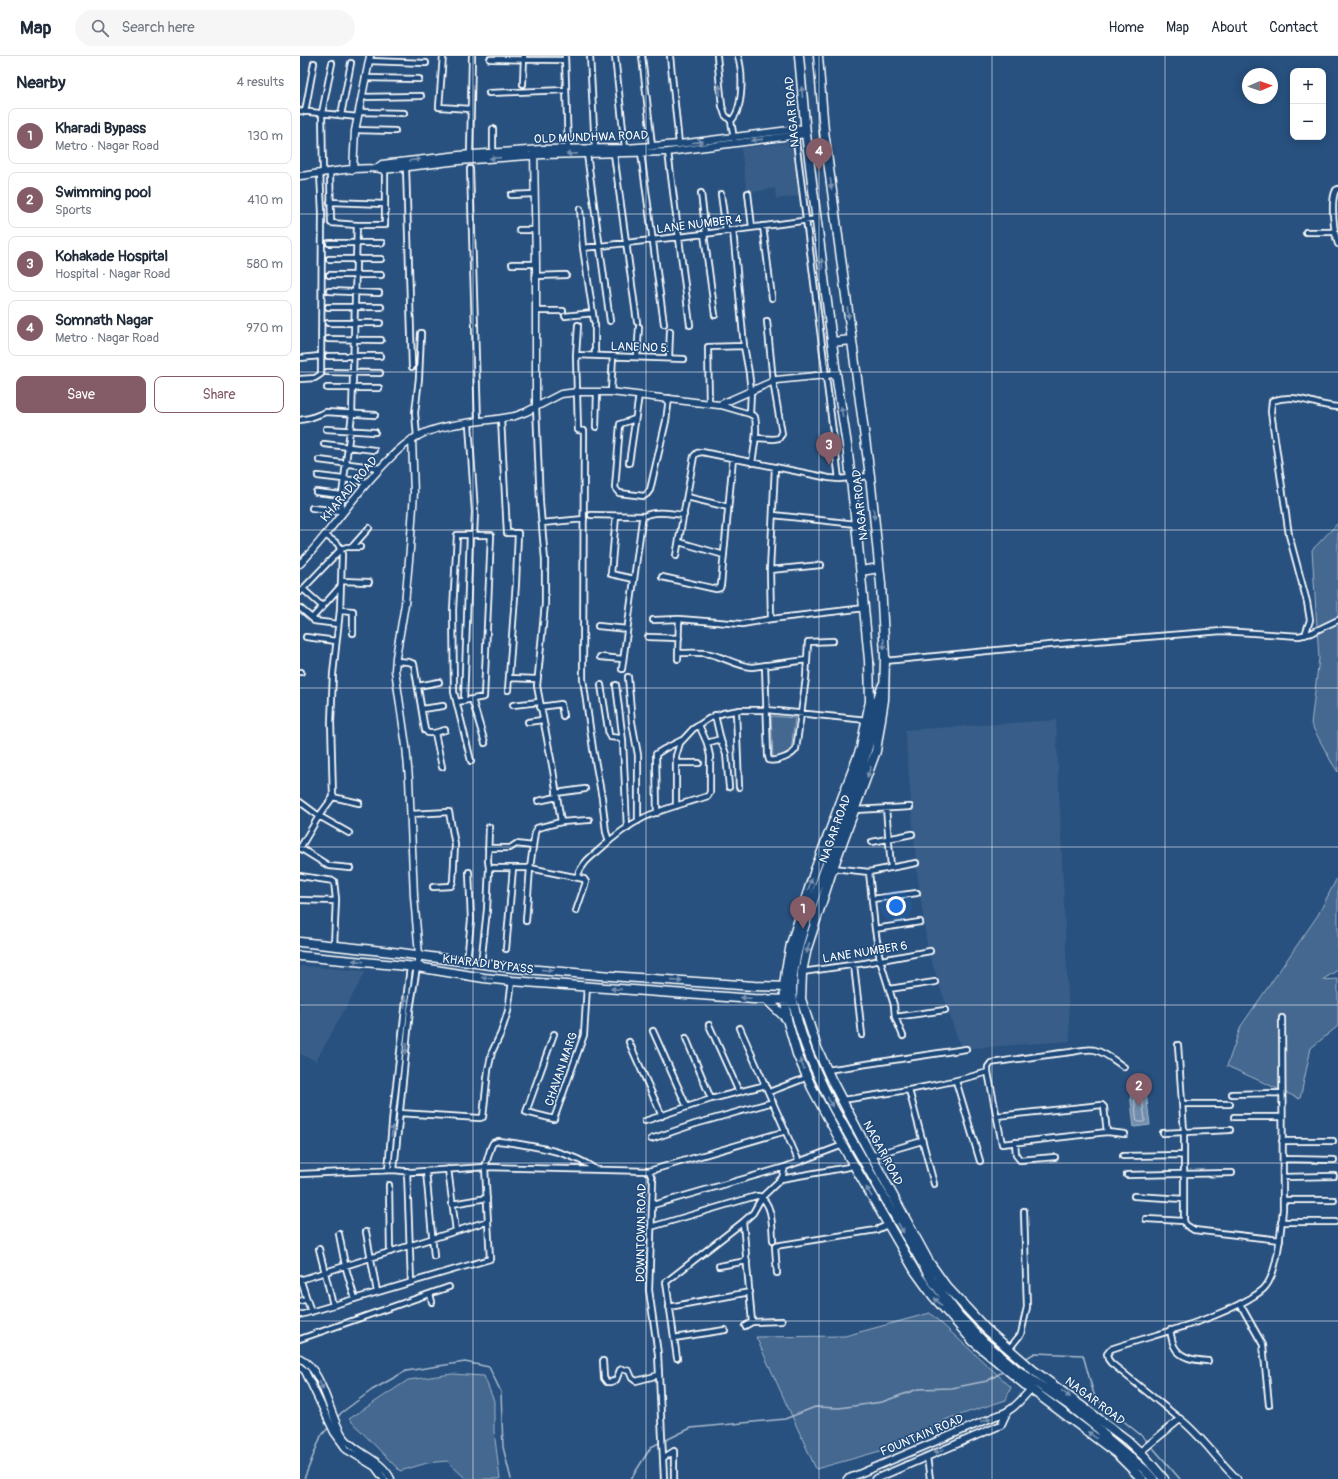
<!DOCTYPE html>
<html lang="en">
<head>
<meta charset="utf-8">
<style>
  body { margin:0; font-family:Pangolin,sans-serif; background:#f6f6f7; color:#1f2937 }
  .controls { position:absolute; right:12px; top:12px; display:grid; overflow:hidden; border-radius:8px; box-shadow:0 2px 10px #0003 }
  .controls button { width:36px; height:36px; display:grid; place-items:center; padding:0; border:0; border-bottom:1px solid #e0e1e3; background:#fff; color:#1f2937; font:20px sans-serif }
  .compass { position:absolute; left:942px; top:12px; width:36px; height:36px; border-radius:50%; background:#fff; box-shadow:0 2px 10px #0003; rotate:88deg }
  .you { position:absolute; left:596px; top:850px; width:14px; height:14px; margin:-10px; border:3px solid #fff; border-radius:50%; background:#1a73e8; box-shadow:0 0 0 6px #1a73e833 }
  .badge { display:grid; place-items:center; width:26px; height:26px; border-radius:50%; background:#845c67; color:#fff; font-size:13px; font-weight:700 }
  .pin { position:absolute; translate:-50% -33px; filter:drop-shadow(0 1px 2px #0008) }
  .pin::after { content:''; position:absolute; top:21px; width:14px; height:12px; background:inherit; clip-path:polygon(0 0,100% 0,50% 100%) }
  .list { margin:0; padding:0; list-style:none }
  h2 { display:flex; justify-content:space-between; align-items:center; height:52px; margin:0; padding:0 16px; font-size:17px }
  h2 small { font-size:13px; font-weight:400; color:#747a83 }
  .list li { display:grid; grid-template-columns:26px 1fr auto; gap:12px; align-items:center; box-sizing:border-box; height:56px; margin:0 8px 8px; padding:0 8px; border:1px solid #e0e1e3; border-radius:8px }
  .list b { display:block; font-size:15px; white-space:nowrap }
  .list p { margin:0; font-size:13px; white-space:nowrap; color:#747a83 }
  .list em { font-size:13px; font-style:normal; color:#747a83 }
  .actions { display:flex; gap:8px; padding:12px 16px }
  .actions a { flex:1; padding:9px 0; border:1px solid #845c67; border-radius:8px; text-align:center; font-size:14px; color:#845c67 }
  .actions .main { background:#845c67; color:#fff }
  .icon { flex:none; width:22px; height:22px; fill:none; stroke:currentColor; stroke-width:2; stroke-linecap:round; stroke-linejoin:round }
  .map { position:relative; flex:none; width:1038px; height:1423px; overflow:hidden }
  header { display:flex; align-items:center; gap:24px; box-sizing:border-box; height:56px; padding:0 20px; background:#fff; border-bottom:1px solid #e0e1e3 }
  header strong { font-size:19px }
  nav { display:flex; gap:22px; margin-inline-start:auto; font-size:14px }
  .search { width:280px; height:36px; background:#f6f6f7; display:flex; align-items:center; gap:10px; box-sizing:border-box; padding:0 14px; border-radius:22px; color:#747a83; font-size:15px }
  main { display:flex }
  aside { flex:1; background:#fff }
  .map>svg:first-child { display:block }
  .built { fill:#375d88 }
  .green { fill:#446890; stroke:#a2b4c8 }
  .water { fill:#718dab; stroke:#aabbcd }
  .lines { fill:none; stroke-linecap:round; stroke-linejoin:round }
  .shore { stroke:#c6d1dd; stroke-width:1 }
  .stream { stroke:#aabbcd; stroke-width:1.5 }
  .street-casing { stroke:#fff; stroke-width:8 }
  .secondary-casing { stroke:#fff; stroke-width:9 }
  .highway-casing { stroke:#fff; stroke-width:11 }
  .street { stroke:#1f4a7a; stroke-width:4.5 }
  .secondary { stroke:#1f4a7a; stroke-width:6 }
  .highway { stroke:#1f4a7a; stroke-width:8 }
  .oneway { fill:#7992af }
  .grid { fill:none; stroke:#fff; stroke-width:1; stroke-opacity:0.55 }
  .labels { text-anchor:middle; stroke-width:3; stroke-linejoin:round; paint-order:stroke }
  .street-label { font-size:12px; fill:#fff; stroke:#1f4a7a }
</style>
</head>
<body>
<header>
<strong>Map</strong>
<div class="search"><svg class="icon" aria-label="search" viewBox="0 0 24 24"><circle cx="10" cy="10" r="6"/><path d="M15 15l6 6"/></svg>Search here</div>
<nav><a>Home</a><a>Map</a><a>About</a><a>Contact</a></nav>
</header>
<main>
<aside>
<h2>Nearby<small>4 results</small></h2>
<ul class="list">
<li><span class="badge">1</span><div><b>Kharadi Bypass</b><p>Metro · Nagar Road</p></div><em>130 m</em></li>
<li><span class="badge">2</span><div><b>Swimming pool</b><p>Sports</p></div><em>410 m</em></li>
<li><span class="badge">3</span><div><b>Kohakade Hospital</b><p>Hospital · Nagar Road</p></div><em>580 m</em></li>
<li><span class="badge">4</span><div><b>Somnath Nagar</b><p>Metro · Nagar Road</p></div><em>970 m</em></li>
</ul>
<div class="actions"><a class="main">Save</a><a>Share</a></div>
</aside>
<div class="map">
<svg width="1038" height="1423" viewBox="0 0 1038 1423">
  <rect width="100%" height="100%" fill="#28517f"/>
  <filter id="ink" filterUnits="userSpaceOnUse"><feTurbulence type="fractalNoise" baseFrequency=".025" numOctaves="2"/><feDisplacementMap in="SourceGraphic" scale="8" xChannelSelector="R" yChannelSelector="G"/><feConvolveMatrix kernelMatrix="1 2 1 2 8 2 1 2 1" color-interpolation-filters="sRGB"/></filter>
  <g filter="url(#ink)">
    <path class="built" d="M494,86L501,140L476,143L475,132L447,137L441,92Z
      M756,664L770,985L661,993L628,895L617,816L605,674Z
      M0,910L66,915L16,1005L0,998Z"/>
    <path class="green" d="M1038,467V716L1032,707L1011,668L1019,602L1012,494Z
      M471,660L495,662L491,696L473,702Z
      M1038,820V914L1022,924L1038,923V970L1011,992L1000,1043L927,1010L941,970L1018,859Z
      M630,1257L711,1331L706,1344L647,1363L598,1390L516,1413L456,1281L545,1280Z
      M152,1318L184,1320L194,1345V1375L200,1423H166L147,1405L127,1407L100,1415L49,1363L108,1324Z"/>
    <path class="water" d="M835,1027L836,1030L845,1029L850,1069L834,1071L829,1028Z"/>
    <g class="lines">
      <path class="shore" d="M834,1034H840L841,1035L845,1064L844,1066H839L837,1065Z"/>
      <path class="stream" d="M725,1303L735,1297L783,1299L795,1342L842,1380L848,1386
        M37,1362L41,1357L72,1334L106,1315L165,1306L189,1311L201,1336L203,1391L211,1423
        M364,1385L391,1372L485,1363L515,1351L539,1352L582,1346L618,1333L652,1332L687,1325L704,1315
        M854,1393L880,1423
        M4,1423L21,1380L29,1371
        M331,1423L351,1391L361,1386"/>
      <g class="street-casing">
        <path id="street" d="M143,0L139,51L171,53
          M265,0L268,92
          M290,0L295,92
          M315,0L325,92
          M342,0L352,90
          M370,0L379,88
          M417,0L422,50L425,59L431,65L434,83
          M190,3L265,4
          M69,5L126,7
          M65,22L119,23
          M223,28L224,0
          M189,37L266,34
          M62,41L121,40
          M0,55L58,61
          M5,56L14,7
          M59,56L104,57
          M41,59L51,7
          M431,65C444,52 443,16 438,0
          M193,73V96
          M55,74L95,75
          M495,77L539,423
          M368,96L390,269
          M341,97L364,268
          M170,98L172,0
          M287,98L310,265
          M314,98L337,266
          M106,111L112,311
          M170,113L178,366
          M30,116L31,167L57,169L52,358L42,439L41,459
          M23,117L22,57L32,7
          M1038,133L1036,134C1030,145 1034,177 1038,188
          M401,137L406,178
          M448,137L452,171
          M421,138L426,175
          M211,139L234,138
          M30,146L85,148
          M280,153L283,192L294,265
          M57,169H85V114
          M463,170L472,242
          M219,174H235
          M433,174L444,290L449,317L451,335L450,358
          M1006,176H1035
          M404,178L415,259
          M29,187H82
          M283,192L404,178L517,163
          M29,203H81
          M212,208H236
          M29,219H81
          M236,220L266,219
          M29,235L79,237
          M28,251H81
          M236,255H263
          M265,260L293,257
          M28,267H80
          M278,269L276,299L278,374L284,375L283,623L293,693L302,742L306,776L309,785
          M28,283L81,284
          M276,299L384,303
          M295,299V269
          M28,300H80
          M337,301L339,271
          M0,302L20,300
          M369,302L370,275
          M27,316L80,317
          M0,323L15,322L21,318L22,156L20,118
          M27,332H79
          M311,336L313,300
          M409,348L408,291L444,290
          M419,349L450,358L455,361C458,376 454,392 452,407
          M236,350L240,447L245,504V548L237,630L253,714L261,766
          M201,363L207,477H218L216,527L208,634
          M335,363L320,368L315,432L319,437L344,440L347,438L350,434L366,365L369,342
          M0,364L10,362L26,356L75,359
          M169,368L175,456L174,479
          M296,371L297,336
          M26,373L75,376
          M117,381L115,357L119,322L121,277
          M456,382L473,383L479,382L482,378L473,325L467,265
          M24,388L74,394
          M19,404L80,412
          M329,407L339,339
          M18,420L67,426
          M16,436L42,439
          M387,441L428,451
          M12,452L41,455
          M291,459L344,460
          M473,459L556,468
          M316,460L311,518L334,523
          M242,467L284,463
          M379,486L424,499
          M52,491L69,472
          M376,500L394,400L397,397L402,396L529,422L539,423L570,420
          M470,514L521,509
          M362,521L416,533L420,532L421,529L433,402
          M41,525L69,526
          M3,533L23,551
          M0,536L41,493L47,491H60
          M0,552L14,564
          M40,554L53,555V577
          M471,563L470,514L475,411
          M353,564L379,563L442,568L471,563L565,552
          M38,568L14,565L13,561L40,531
          M298,570L327,573
          M1005,579L1010,564L1007,546L989,479L971,356L972,345C1000,336 1012,350 1038,351
          M6,581L36,585
          M348,581L379,582
          M378,597C388,597 400,596 410,598C424,601 437,610 452,611L507,604
          M300,601L323,603
          M378,603L379,563
          M96,605L109,606L114,608L125,674L128,677H135L142,711
          M585,605L770,587L922,575L999,580L1011,577L1038,564
          M465,609L468,700L469,704C477,706 492,700 496,693L506,622L508,586L533,585
          M322,613L342,464L344,460C356,454 372,458 384,459
          M0,616H1
          M328,621L332,666L338,699V765
          M209,622L237,623
          M301,629L309,679L310,681L320,682L323,686L327,772
          M316,629L323,685
          M118,630L139,626
          M172,643L185,687
          M164,645L170,479
          M157,646L184,641L191,479H157L153,554L154,636L171,705
          M213,649L239,646
          M240,651L261,648L263,660
          M122,653L143,650
          M436,655L439,731
          M415,659L421,685
          M228,666L242,664
          M399,669L407,687L417,684L421,685L426,698L429,731
          M134,677L145,674
          M376,707H399
          M256,737L285,733
          M33,741L59,747
          M238,745L257,741
          M0,746L19,760L49,777
          M376,750V700L380,687L393,673L408,663L423,657L440,654H467L567,664
          M586,752L591,811
          M555,754L610,751
          M357,757L356,698L364,693L382,684
          M111,758L149,756L155,789L153,825L151,830L133,831
          M572,786L612,778
          M0,792L19,760L33,741L31,666L33,618L40,554L42,498L38,488L25,479
          M0,792L29,810L50,812
          M188,792H210L216,788L233,790
          M189,812H230L284,823L286,826L276,855
          M533,812L569,816L616,807
          M569,816L575,873L580,904L594,949L595,961L603,980
          M0,820L34,825L36,843L34,890
          M277,821C281,809 289,802 298,795C312,782 327,770 343,762C364,752 387,747 408,740L410,736V700L407,687
          M572,843L617,837
          M0,844L36,845
          M226,865L230,812L235,776L237,772L261,766L289,764
          M575,873L620,866
          M206,893L213,812
          M167,906L171,864L169,816
          M181,908L187,854L189,812L188,805L189,771
          M554,909L562,979
          M502,916L565,907L630,895
          M589,933L635,926
          M595,961L645,954
          M409,969L439,1036
          M440,972L499,1106
          M353,975L387,1051
          M254,978L226,1056L254,1063L284,979L287,930
          M386,982L411,1043
          M329,986L362,1060
          M878,989L884,1075V1165L886,1169L894,1174L980,1184
          M527,1014L666,993
          M688,1016V1011L691,1007C718,1003 744,999 771,996C778,995 788,992 795,994C806,997 815,1005 824,1011
          M656,1025L680,1105
          M609,1034L634,1128
          M469,1036L503,1023
          M932,1038L982,1037
          M542,1044C591,1037 640,1030 688,1016L702,1088L807,1076
          M882,1048H930
          M99,1057L180,1062L183,1061L188,1014L192,996L201,977L208,955L212,925
          M697,1060L802,1049L804,1051L807,1076L825,1078
          M934,1061H982
          M345,1065L411,1043L466,1029
          M863,1077L930,1074
          M351,1083L395,1068L473,1046
          M982,1085H1033
          M715,1086L716,1099L720,1104L755,1101
          M571,1100L622,1085
          M823,1100L884,1099
          M983,1103L1034,1104
          M148,1113L156,1175
          M88,1114L93,1056L110,911
          M94,1114L110,954L117,911
          M107,1115L111,1226
          M126,1115L134,1200
          M349,1115L353,1125L349,1234L358,1298L364,1423
          M0,1118L94,1114L111,1116L185,1111L349,1115L486,1075
          M827,1119L932,1117
          M983,1121L1034,1120
          M481,1123L549,1111
          M89,1129L90,1196
          M834,1140L884,1143
          M983,1144H1034
          M152,1148L187,1142
          M353,1149L485,1111L543,1089
          M846,1163L884,1165
          M443,1166L452,1266L445,1270
          M981,1166H1035
          M351,1171L456,1140H459C473,1147 472,1171 473,1184
          M66,1176L77,1236
          M39,1178L45,1209L55,1243
          M19,1193L33,1249
          M419,1210L447,1205
          M477,1217L475,1190L576,1174L585,1170
          M0,1222L11,1256
          M0,1224L188,1165
          M130,1238L132,1246
          M0,1245L7,1243
          M940,1248L963,1289L969,1349
          M369,1251L450,1236
          M0,1259L190,1203L185,1111L191,1091L193,1087L198,1085L207,1086C236,1091 270,1095 295,1113
          M452,1266L482,1265
          M870,1274C871,1279 872,1285 874,1290C880,1303 896,1304 908,1305
          M374,1282L425,1274
          M0,1283L149,1231
          M709,1293L721,1278L727,1251L724,1155
          M377,1302L366,1226L443,1166L453,1157L462,1141L482,1122L485,1111
          M303,1305L304,1322L307,1326H311L316,1324L320,1314L322,1313L329,1315L332,1322L336,1325L359,1319
          M880,1363L811,1307L808,1303L807,1298L811,1293L817,1291C860,1277 909,1266 949,1243C955,1239 962,1236 966,1230C978,1215 981,1172 983,1153L982,962
          M627,1401L630,1423
          M363,1402L374,1395V1423"/>
      </g>
      <g class="secondary-casing">
        <path id="secondary" d="M234,97L236,208V350
          M78,111L82,108L159,99L241,93L325,92L379,88L505,72
          M53,114L55,75L70,0
          M0,120C16,118 71,108 83,114L159,105L242,99L368,96L506,78
          M112,383L114,437L110,493L105,548L96,601L95,614L106,690L109,723L114,840L119,899L117,911
          M0,508C27,480 49,446 76,417C89,403 104,386 122,378C149,366 186,366 215,360L226,356L261,338L278,336H311L419,349L476,324L536,318
          M0,1302C23,1313 29,1359 43,1380C56,1398 81,1402 91,1423
          M0,1311L5,1315L34,1376L47,1394L75,1411L84,1423
          M840,1396L880,1363C902,1380 917,1404 937,1423
          M547,1423L696,1360C713,1355 719,1346 731,1333
          M575,1423L701,1369L707,1356"/>
      </g>
      <g class="highway-casing">
        <path id="highway" d="M499,0L506,78L536,318L547,389L556,468L569,604L570,645L561,692L515,814L491,888L486,914L484,931L487,963L497,998L512,1032L548,1099L615,1215L633,1240L674,1286L723,1327L816,1397L842,1423
          M518,0L524,75L570,420L581,528L585,601L584,644L576,695L533,812L507,892L502,916L501,943L517,992L531,1023L566,1090L629,1206L646,1230L686,1273L733,1314L827,1384L846,1402L864,1423
          M532,286L551,284
          M561,515L579,512
          M583,629C575,645 575,661 571,679C568,693 563,708 558,722C547,753 536,783 525,813C512,848 487,909 493,945C500,983 517,1019 534,1053L631,1223L659,1260L684,1286L716,1313L770,1350L800,1374L807,1382L845,1414L853,1423
          M0,886L101,897L213,912L324,921L454,930L489,931
          M0,900L117,911L184,922L212,925L453,943L489,944
          M466,943L487,963"/>
      </g>
      <use href="#street" class="street"/>
      <use href="#secondary" class="secondary"/>
      <use href="#highway" class="highway"/>
    </g>
    <defs><path id="oneway-solid" d="M-6-.8H1V-3.2L6.5 0L1 3.2V.8H-6Z"/></defs>
    <g class="oneway">
      <use href="#oneway-solid" transform="translate(420 34) rotate(-95)"/>
      <use href="#oneway-solid" transform="translate(502 36) rotate(-95)"/>
      <use href="#oneway-solid" transform="translate(457 84) rotate(172)"/>
      <use href="#oneway-solid" transform="translate(398 86) rotate(-7)"/>
      <use href="#oneway-solid" transform="translate(272 98) rotate(179)"/>
      <use href="#oneway-solid" transform="translate(195 102) rotate(176)"/>
      <use href="#oneway-solid" transform="translate(115 104) rotate(-7)"/>
      <use href="#oneway-solid" transform="translate(531 128) rotate(83)"/>
      <use href="#oneway-solid" transform="translate(522 208) rotate(-97)"/>
      <use href="#oneway-solid" transform="translate(548 257) rotate(83)"/>
      <use href="#oneway-solid" transform="translate(542 356) rotate(-99)"/>
      <use href="#oneway-solid" transform="translate(574 458) rotate(84)"/>
      <use href="#oneway-solid" transform="translate(584 588) rotate(86)"/>
      <use href="#oneway-solid" transform="translate(569 716) rotate(109)"/>
      <use href="#oneway-solid" transform="translate(510 828) rotate(-71)"/>
      <use href="#oneway-solid" transform="translate(508 892) rotate(105)"/>
      <use href="#oneway-solid" transform="translate(58 905) rotate(-174)"/>
      <use href="#oneway-solid" transform="translate(247 914) rotate(4)"/>
      <use href="#oneway-solid" transform="translate(187 922) rotate(-173)"/>
      <use href="#oneway-solid" transform="translate(377 925) rotate(4)"/>
      <use href="#oneway-solid" transform="translate(316 933) rotate(-176)"/>
      <use href="#oneway-solid" transform="translate(446 942) rotate(-176)"/>
      <use href="#oneway-solid" transform="translate(105 946) rotate(-83)"/>
      <use href="#oneway-solid" transform="translate(106 992) rotate(96)"/>
      <use href="#oneway-solid" transform="translate(502 1008) rotate(-113)"/>
      <use href="#oneway-solid" transform="translate(530 1046) rotate(64)"/>
      <use href="#oneway-solid" transform="translate(92 1075) rotate(-85)"/>
      <use href="#oneway-solid" transform="translate(569 1136) rotate(-120)"/>
      <use href="#oneway-solid" transform="translate(601 1172) rotate(60)"/>
      <use href="#oneway-solid" transform="translate(638 1246) rotate(-131)"/>
      <use href="#oneway-solid" transform="translate(21 1329) rotate(67)"/>
      <use href="#oneway-solid" transform="translate(766 1338) rotate(36)"/>
      <use href="#oneway-solid" transform="translate(686 1364) rotate(-23)"/>
      <use href="#oneway-solid" transform="translate(792 1379) rotate(-143)"/>
      <use href="#oneway-solid" transform="translate(639 1395) rotate(157)"/>
    </g>
  </g>
  <path class="grid" d="M173,0V1423M346,0V1423M519,0V1423M692,0V1423M865,0V1423M0,158H1038M0,316H1038M0,474H1038M0,632H1038M0,791H1038M0,949H1038M0,1107H1038M0,1265H1038"/>
  <g class="labels">
    <g class="street-label">
      <text transform="translate(492 56) rotate(-95)" y="4">NAGAR ROAD</text>
      <text transform="translate(291 81) rotate(-2)" y="4">OLD MUNDHWA ROAD</text>
      <text transform="translate(399 168) rotate(-7)" y="4">LANE NUMBER 4</text>
      <text transform="translate(340 291) rotate(2)" y="4">LANE NO 5.</text>
      <text transform="translate(49 433) rotate(-50)" y="4">KHARADI ROAD</text>
      <text transform="translate(560 449) rotate(-96)" y="4">NAGAR ROAD</text>
      <text transform="translate(535 773) rotate(-70)" y="4">NAGAR ROAD</text>
      <text transform="translate(565 896) rotate(-9)" y="4">LANE NUMBER 6</text>
      <text transform="translate(188 908) rotate(7)" y="4">KHARADI BYPASS</text>
      <text transform="translate(261 1013) rotate(-71)" y="4">CHAVAN MARG</text>
      <text transform="translate(583 1097) rotate(62)" y="4">NAGAR ROAD</text>
      <text transform="translate(341 1177) rotate(-89)" y="4">DOWNTOWN ROAD</text>
      <text transform="translate(795 1345) rotate(37)" y="4">NAGAR ROAD</text>
      <text transform="translate(622 1379) rotate(-23)" y="4">FOUNTAIN ROAD</text>
    </g>
  </g>
</svg>
<div class="controls">
<button>+</button>
<button>−</button>
</div>
<svg class="compass" viewBox="-18 -18 36 36"><path d="M0-13l5 13h-10z" fill="#e53935"/><path d="M0 13l5-13h-10z" fill="#747a83"/></svg>
<div class="you"></div>
<div class="pin badge" style="left:503px;top:873px">1</div>
<div class="pin badge" style="left:839px;top:1050px">2</div>
<div class="pin badge" style="left:529px;top:409px">3</div>
<div class="pin badge" style="left:519px;top:115px">4</div>
</div>
</main>
</body>
</html>
